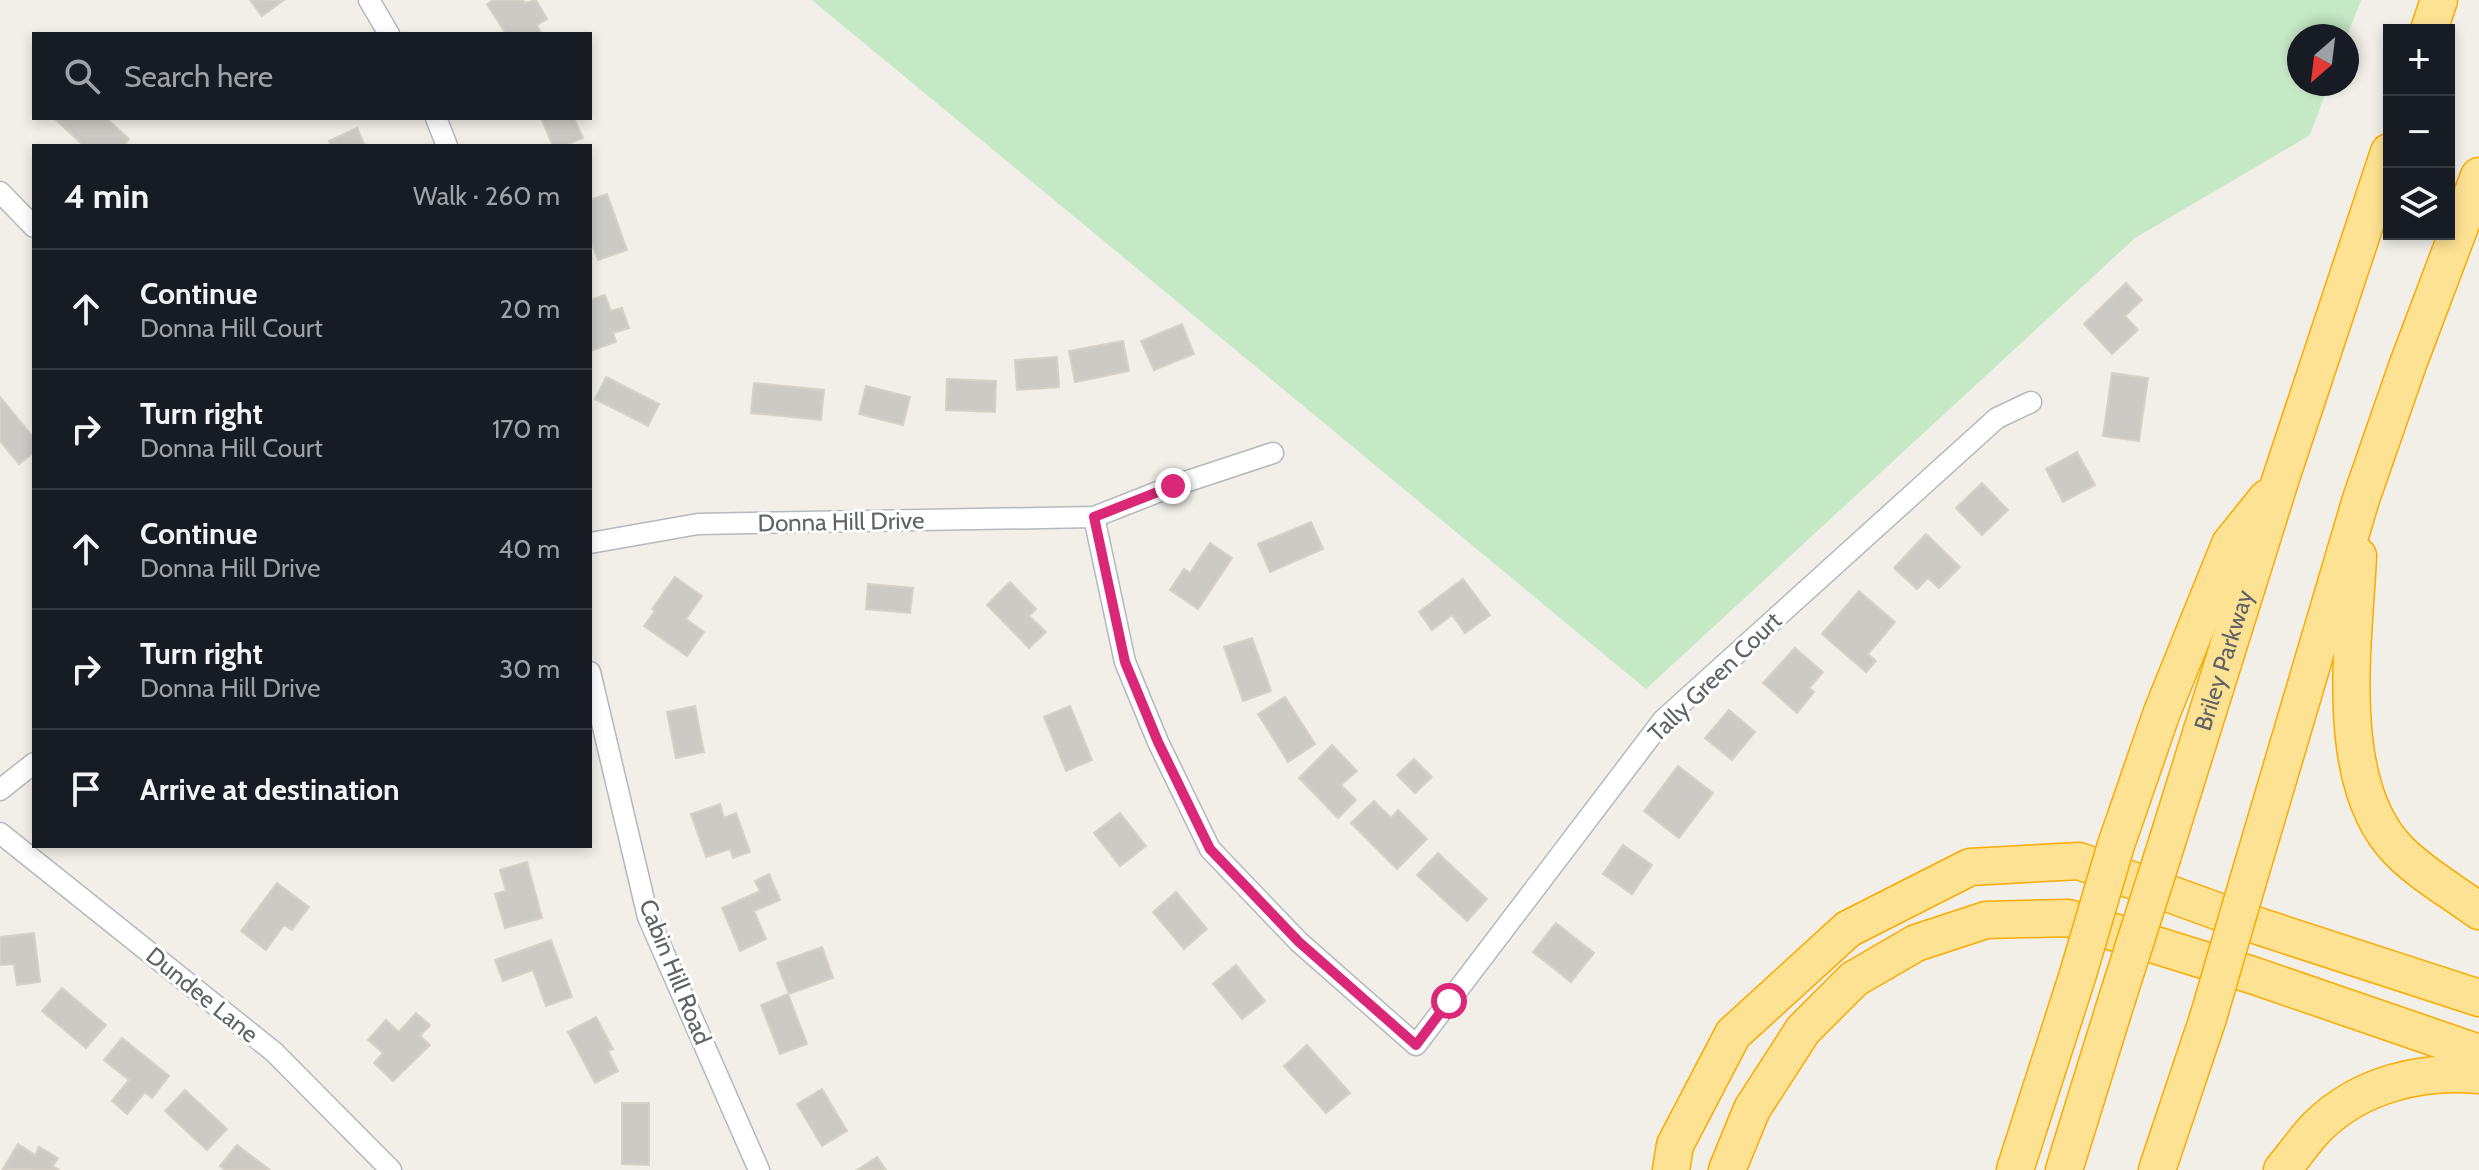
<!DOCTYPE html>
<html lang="en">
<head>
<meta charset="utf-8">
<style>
  body { margin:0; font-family:Cabin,sans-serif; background:#242831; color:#f1f3f6 }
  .controls { position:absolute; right:24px; top:24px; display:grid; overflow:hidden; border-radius:0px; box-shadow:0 4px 12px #0003 }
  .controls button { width:72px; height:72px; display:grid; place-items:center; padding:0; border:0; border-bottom:2px solid #363941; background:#171b24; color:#f1f3f6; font:40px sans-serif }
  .compass { position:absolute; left:2287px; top:24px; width:72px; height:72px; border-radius:50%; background:#171b24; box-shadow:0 4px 12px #0003; rotate:208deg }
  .stop { position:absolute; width:24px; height:24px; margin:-18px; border:6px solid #db2777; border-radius:50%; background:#fff }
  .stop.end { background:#db2777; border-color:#fff; box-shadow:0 2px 8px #0008 }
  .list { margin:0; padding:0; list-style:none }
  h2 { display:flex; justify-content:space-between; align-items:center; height:104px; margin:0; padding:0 32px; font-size:34px }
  h2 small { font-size:26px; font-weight:400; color:#9ea1a6 }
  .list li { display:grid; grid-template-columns:52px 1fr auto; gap:24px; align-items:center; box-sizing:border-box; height:120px; padding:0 32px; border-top:2px solid #363941 }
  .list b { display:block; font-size:30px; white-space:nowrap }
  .list p { margin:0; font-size:26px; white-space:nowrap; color:#9ea1a6 }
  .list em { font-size:26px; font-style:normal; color:#9ea1a6 }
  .icon { flex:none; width:44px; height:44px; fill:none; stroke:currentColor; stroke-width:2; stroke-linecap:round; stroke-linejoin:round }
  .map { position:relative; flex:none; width:2479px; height:1170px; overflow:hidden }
  .search { position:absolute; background:#171b24; box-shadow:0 4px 12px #0003; left:32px; top:32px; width:560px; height:88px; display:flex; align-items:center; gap:20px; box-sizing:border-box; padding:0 28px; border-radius:0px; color:#9ea1a6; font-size:30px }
  .panel { position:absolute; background:#171b24; box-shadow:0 4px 12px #0003; left:32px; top:144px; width:560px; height:704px; border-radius:0px }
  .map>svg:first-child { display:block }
  .green { fill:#c5e8c5 }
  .building { fill:#cccac5; stroke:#d6d1c6; stroke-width:2 }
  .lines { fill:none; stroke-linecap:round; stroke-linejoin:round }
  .street-casing { stroke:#b5b8bc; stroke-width:23 }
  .highway-casing { stroke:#f9ab00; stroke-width:39 }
  .street { stroke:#fff; stroke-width:20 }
  .highway { stroke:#fde293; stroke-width:36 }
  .highway-bridge-casing { stroke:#f9ab00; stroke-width:39; stroke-linecap:butt }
  .highway-bridge { stroke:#fde293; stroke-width:36 }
  .route { stroke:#db2777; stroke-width:10 }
  .labels { text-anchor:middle; stroke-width:6; stroke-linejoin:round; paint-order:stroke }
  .street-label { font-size:24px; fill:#5f6368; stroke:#fff }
</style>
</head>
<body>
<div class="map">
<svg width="2479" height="1170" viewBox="0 0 2479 1170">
  <rect width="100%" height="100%" fill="#f1efe8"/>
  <path class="green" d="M812,0H2361L2347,36H2299V84H2329L2310,135L2135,238L1646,689Z"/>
  <path class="building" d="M250,0H284L262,16Z
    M493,0H523L525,3L536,0L547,19L537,25L541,33L506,34L487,4Z
    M54,118H106L129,139L123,146H84Z
    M541,118H574L583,138L563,146H553Z
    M357,128L365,146H331L329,141Z
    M607,194L627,250L598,260L590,239V200Z
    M2126,283L2142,300L2125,316L2138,330L2112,354L2084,324Z
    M605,295L611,311L622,308L629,328L613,333L616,342L593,350L590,341V300Z
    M1182,324L1194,354L1154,370L1141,341Z
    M1123,341L1129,371L1075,382L1069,351Z
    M1057,357L1059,387L1017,390L1015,360Z
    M2112,373L2148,378L2139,441L2103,436Z
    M606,377L659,404L648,426L595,399Z
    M947,379L996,381L995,412L946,410Z
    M754,383L824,390L821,420L751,413Z
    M866,386L910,397L903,425L859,414Z
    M0,397L34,438V452L19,464L0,441Z
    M2077,452L2095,485L2063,502L2046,469Z
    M1982,483L2008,510L1982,535L1956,508Z
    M1311,522L1323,549L1270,572L1258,544Z
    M1926,534L1960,567L1939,588L1928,578L1917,589L1894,568Z
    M1210,543L1232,558L1198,609L1170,590L1184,569L1190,573Z
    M675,577L702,596L686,619L704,632L687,656L644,626L655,611L652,609Z
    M1463,579L1490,615L1465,633L1452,615L1432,630L1419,612Z
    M1010,582L1036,609L1029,616L1046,632L1029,648L987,605Z
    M868,584L913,588L910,613L866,609Z
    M1859,591L1895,622L1868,654L1876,661L1866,672L1822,634Z
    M1252,638L1271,691L1243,701L1224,647Z
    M1795,648L1823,672L1809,688L1814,692L1797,713L1763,683Z
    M1285,697L1315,744L1288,762L1258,714Z
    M695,706L704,752L676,758L667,712Z
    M1070,706L1092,760L1066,771L1044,717Z
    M1729,710L1755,732L1732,760L1705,738Z
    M1332,745L1357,771L1341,785L1356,800L1338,818L1299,778Z
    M1414,759L1432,777L1415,793L1397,775Z
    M1678,766L1713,793L1679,838L1644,811Z
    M1374,801L1391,818L1398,810L1427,839L1397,869L1351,823Z
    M720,804L724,818L736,813L750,852L733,858L730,849L706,857L691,814Z
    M1120,813L1146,846L1120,866L1094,833Z
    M1623,845L1652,865L1632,894L1603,874Z
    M1438,853L1487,899L1467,921L1417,875Z
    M527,862L542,918L505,928L495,894L506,891L500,870Z
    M769,874L780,900L754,911L766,939L740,951L722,908L760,891L755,881Z
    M277,883L309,907L292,930L284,925L266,950L241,931Z
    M1176,892L1207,929L1184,949L1153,912Z
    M1556,923L1594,953L1571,982L1533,952Z
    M34,933L40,982L17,985L14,964L0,965V937Z
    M551,940L572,997L546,1006L533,970L503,981L495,960Z
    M822,947L833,978L789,994L777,963Z
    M1236,965L1265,1001L1242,1019L1213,984Z
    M62,988L106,1025L86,1048L42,1011Z
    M788,994L807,1044L780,1054L761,1005Z
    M416,1013L430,1025L420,1036L430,1045L393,1081L374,1063L383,1053L368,1040L386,1020L399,1032Z
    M596,1017L613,1049L608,1051L618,1071L595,1083L568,1032Z
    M122,1038L169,1076L152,1098L145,1092L127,1114L112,1101L129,1080L104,1060Z
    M1307,1045L1350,1093L1326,1113L1284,1066Z
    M822,1089L847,1131L822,1146L797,1104Z
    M185,1090L227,1129L207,1150L165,1111Z
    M622,1103H649V1165L622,1164Z
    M18,1144L35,1155L39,1147L58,1158L53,1166L59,1170L3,1169Z
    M237,1145L270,1170H225L220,1166Z
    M877,1157L886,1170H857Z"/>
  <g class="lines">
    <g class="street-casing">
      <path id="street" d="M369,0L389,34
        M436,118L447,146
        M0,192L34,227
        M1094,517L1173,486L1273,453
        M590,543L698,524L1094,517L1125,662L1158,742L1210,849L1299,942L1416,1045L1663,720L1997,418L2031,402
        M590,672L648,917L759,1170
        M0,790L34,763
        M0,833L274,1052L391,1170"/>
    </g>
    <g class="highway-casing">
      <g id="highway">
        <path d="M2429,30L2439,0"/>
        <path d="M2358,556C2354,643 2332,785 2400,852C2422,874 2453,892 2479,911"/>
        <path d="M2116,845L2162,712L2230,544L2267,498"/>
        <path id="s1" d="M2163,855L2280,481L2389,152"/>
        <path d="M2248,881L2361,499L2408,364L2479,176"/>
        <path d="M1671,1170L1675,1145L1733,1034L1848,929L1970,867L2079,861L2261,927L2479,998"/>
        <path d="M1727,1170L1752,1109L1803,1030L1854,979L1916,943L1986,920L2068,918L2252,975L2479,1053"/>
        <path d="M2015,1170L2078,974"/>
        <path d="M2064,1170L2117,999"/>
        <path d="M2157,1170L2208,1018"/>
        <path d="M2282,1170C2294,1156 2305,1139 2318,1126C2361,1084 2421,1070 2479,1075"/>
      </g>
    </g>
    <use href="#street" class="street"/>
    <use href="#highway" class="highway"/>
    <g class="highway-bridge-casing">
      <path id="highway-bridge" d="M2078,974L2116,845
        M2117,999L2163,855
        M2208,1018L2248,881"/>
    </g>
    <use href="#highway-bridge" class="highway-bridge"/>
  </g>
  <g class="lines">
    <path class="route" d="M1173,486L1094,517L1125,662L1158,742L1210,849L1299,942L1416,1045L1449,1001"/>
  </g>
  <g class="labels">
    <g class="street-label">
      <text transform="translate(841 522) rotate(-1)" y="8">Donna Hill Drive</text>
      <text dy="8" stroke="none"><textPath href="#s1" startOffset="204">Briley Parkway</textPath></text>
      <text transform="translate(1715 677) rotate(-44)" y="8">Tally Green Court</text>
      <text transform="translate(675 972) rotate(68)" y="8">Cabin Hill Road</text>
      <text transform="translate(202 995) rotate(39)" y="8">Dundee Lane</text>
    </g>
  </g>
</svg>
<div class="controls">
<button>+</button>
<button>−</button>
<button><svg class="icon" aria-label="layers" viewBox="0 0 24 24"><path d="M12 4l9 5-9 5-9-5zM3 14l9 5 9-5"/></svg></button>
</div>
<svg class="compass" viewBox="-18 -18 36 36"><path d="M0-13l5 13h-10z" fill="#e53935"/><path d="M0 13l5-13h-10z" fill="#9ea1a6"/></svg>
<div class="stop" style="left:1449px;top:1001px"></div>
<div class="stop end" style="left:1173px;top:486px"></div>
<div class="search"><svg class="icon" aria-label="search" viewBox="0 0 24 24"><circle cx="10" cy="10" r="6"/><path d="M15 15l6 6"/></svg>Search here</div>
<section class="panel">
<h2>4 min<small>Walk · 260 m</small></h2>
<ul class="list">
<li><svg class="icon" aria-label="ahead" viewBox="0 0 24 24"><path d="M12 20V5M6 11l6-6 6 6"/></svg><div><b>Continue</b><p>Donna Hill Court</p></div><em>20 m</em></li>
<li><svg class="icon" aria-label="right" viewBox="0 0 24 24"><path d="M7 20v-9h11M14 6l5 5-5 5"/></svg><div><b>Turn right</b><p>Donna Hill Court</p></div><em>170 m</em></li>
<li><svg class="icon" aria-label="ahead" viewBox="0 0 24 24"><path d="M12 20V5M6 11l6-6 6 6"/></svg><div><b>Continue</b><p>Donna Hill Drive</p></div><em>40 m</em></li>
<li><svg class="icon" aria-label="right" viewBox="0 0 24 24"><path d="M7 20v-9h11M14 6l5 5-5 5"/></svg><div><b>Turn right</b><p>Donna Hill Drive</p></div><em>30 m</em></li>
<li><svg class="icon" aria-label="arrive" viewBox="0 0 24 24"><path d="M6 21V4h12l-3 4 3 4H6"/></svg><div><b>Arrive at destination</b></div></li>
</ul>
</section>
</div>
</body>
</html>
